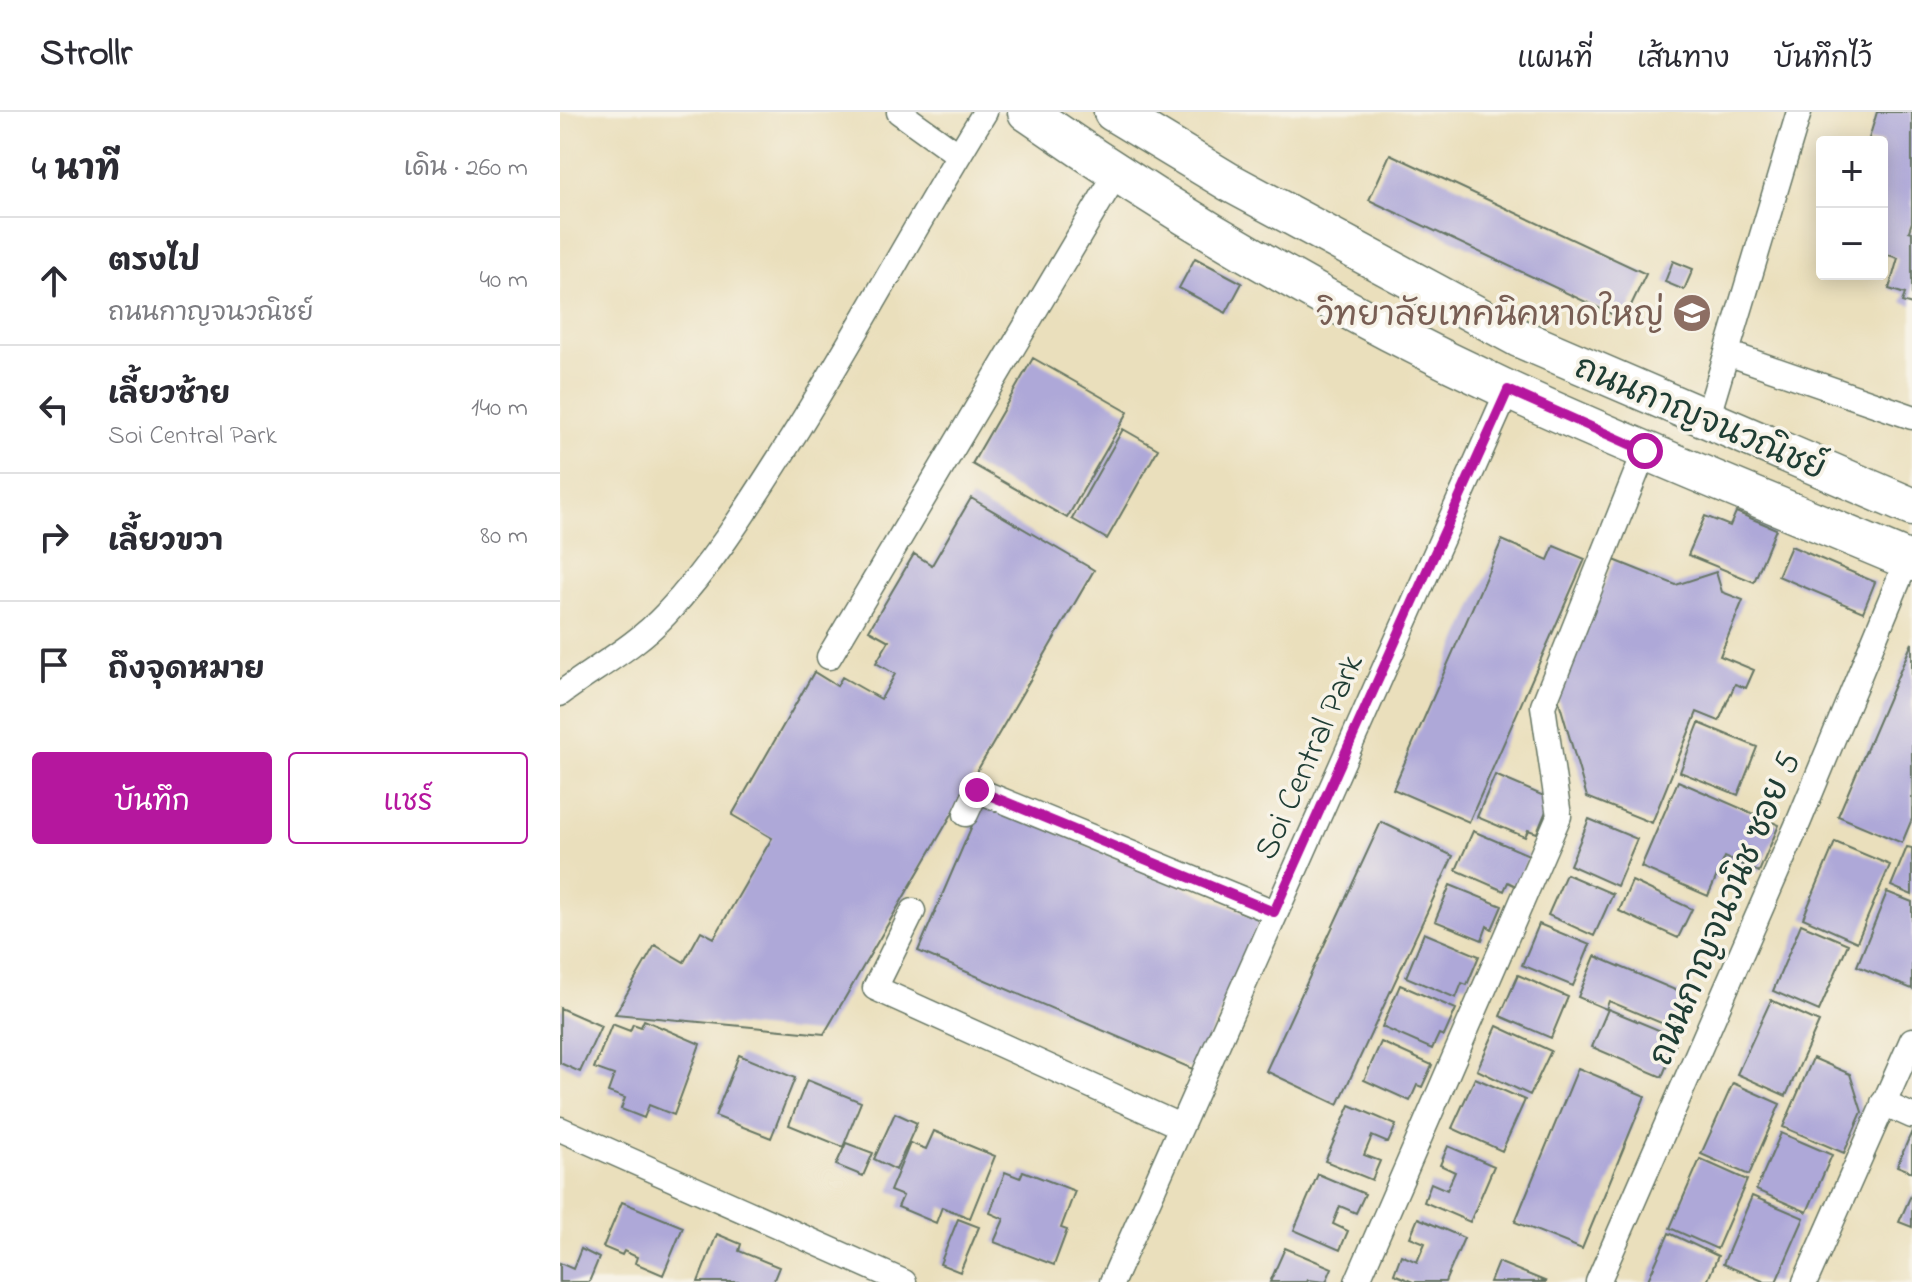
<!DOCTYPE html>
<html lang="th">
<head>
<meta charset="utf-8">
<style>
  body { margin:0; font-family:"Indie Flower","Playpen Sans Thai",sans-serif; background:#f2f2f3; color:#2b2b33 }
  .controls { position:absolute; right:24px; top:24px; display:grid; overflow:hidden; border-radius:8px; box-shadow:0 4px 20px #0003 }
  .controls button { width:72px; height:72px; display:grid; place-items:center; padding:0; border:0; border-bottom:2px solid #e1e1e2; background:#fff; color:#2b2b33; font:40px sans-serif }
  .stop { position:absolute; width:24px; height:24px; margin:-18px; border:6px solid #b5179e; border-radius:50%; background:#fff }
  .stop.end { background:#b5179e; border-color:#fff; box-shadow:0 2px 8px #0008 }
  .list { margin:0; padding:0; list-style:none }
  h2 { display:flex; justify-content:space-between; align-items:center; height:104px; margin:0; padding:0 32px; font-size:34px }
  h2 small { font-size:26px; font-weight:400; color:#7c7c81 }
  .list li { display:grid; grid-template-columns:52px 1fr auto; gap:24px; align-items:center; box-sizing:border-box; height:128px; padding:0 32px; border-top:2px solid #e1e1e2 }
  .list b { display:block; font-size:30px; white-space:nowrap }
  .list p { margin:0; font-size:26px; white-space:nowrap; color:#7c7c81 }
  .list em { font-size:26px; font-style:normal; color:#7c7c81 }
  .actions { display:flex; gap:16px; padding:24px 32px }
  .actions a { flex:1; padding:18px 0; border:2px solid #b5179e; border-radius:8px; text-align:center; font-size:28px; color:#b5179e }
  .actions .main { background:#b5179e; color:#fff }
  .icon { flex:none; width:44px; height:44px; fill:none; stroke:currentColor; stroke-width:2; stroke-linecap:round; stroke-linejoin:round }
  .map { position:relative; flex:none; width:1352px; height:1170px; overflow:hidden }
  header { display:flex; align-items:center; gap:48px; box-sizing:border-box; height:112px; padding:0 40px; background:#fff; border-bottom:2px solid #e1e1e2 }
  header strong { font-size:38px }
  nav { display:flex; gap:44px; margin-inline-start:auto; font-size:28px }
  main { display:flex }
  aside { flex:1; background:#fff }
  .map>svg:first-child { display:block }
  .building { fill:#aea8d8 }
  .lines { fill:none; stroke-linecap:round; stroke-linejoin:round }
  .street-casing { stroke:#667664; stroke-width:27 }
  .primary-casing { stroke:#667664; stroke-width:41 }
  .street { stroke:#fff; stroke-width:24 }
  .primary { stroke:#fff; stroke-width:38 }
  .route { stroke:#b5179e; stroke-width:10 }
  .labels { text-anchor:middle; stroke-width:7; stroke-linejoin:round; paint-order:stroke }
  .education-label { font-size:34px; fill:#785e54; stroke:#f7f3e8; text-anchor:end }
  .street-label { font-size:34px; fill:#1f3d34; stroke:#f7f3e8 }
</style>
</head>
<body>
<header>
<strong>Strollr</strong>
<nav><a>แผนที่</a><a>เส้นทาง</a><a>บันทึกไว้</a></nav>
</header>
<main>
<aside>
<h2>4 นาที<small>เดิน · 260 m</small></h2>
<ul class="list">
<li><svg class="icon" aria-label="ahead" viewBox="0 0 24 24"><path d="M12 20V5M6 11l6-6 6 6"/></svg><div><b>ตรงไป</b><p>ถนนกาญจนวณิชย์</p></div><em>40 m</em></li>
<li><svg class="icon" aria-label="left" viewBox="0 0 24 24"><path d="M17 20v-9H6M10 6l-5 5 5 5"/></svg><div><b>เลี้ยวซ้าย</b><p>Soi Central Park</p></div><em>140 m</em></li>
<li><svg class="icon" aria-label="right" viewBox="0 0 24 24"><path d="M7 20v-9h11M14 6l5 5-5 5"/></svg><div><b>เลี้ยวขวา</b></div><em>80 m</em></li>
<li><svg class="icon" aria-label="arrive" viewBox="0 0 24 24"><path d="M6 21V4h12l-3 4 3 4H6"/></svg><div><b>ถึงจุดหมาย</b></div></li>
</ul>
<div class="actions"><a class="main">บันทึก</a><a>แชร์</a></div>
</aside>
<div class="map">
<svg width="1352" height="1170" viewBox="0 0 1352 1170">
  <rect width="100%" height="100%" fill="#f7f3e8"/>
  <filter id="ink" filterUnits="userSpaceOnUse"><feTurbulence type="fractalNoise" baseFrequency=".0125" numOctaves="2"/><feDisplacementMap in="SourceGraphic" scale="16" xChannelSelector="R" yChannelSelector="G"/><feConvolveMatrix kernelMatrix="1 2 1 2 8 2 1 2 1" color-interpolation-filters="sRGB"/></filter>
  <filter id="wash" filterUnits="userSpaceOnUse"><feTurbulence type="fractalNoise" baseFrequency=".006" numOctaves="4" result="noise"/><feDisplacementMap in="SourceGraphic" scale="32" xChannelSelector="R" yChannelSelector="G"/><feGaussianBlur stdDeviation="1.8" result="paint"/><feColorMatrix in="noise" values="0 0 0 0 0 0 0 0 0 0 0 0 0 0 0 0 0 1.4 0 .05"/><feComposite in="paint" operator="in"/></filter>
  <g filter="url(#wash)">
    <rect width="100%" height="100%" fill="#eadfbc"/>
    <g id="blocks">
      <path class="building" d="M1317,0H1352V110L1349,119L1352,120V193L1342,190L1345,182L1329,177L1338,146L1322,141V30H1308Z
        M830,42L1086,162L1064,208L809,88Z
        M635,146L682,171L666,201L619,176Z
        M1113,149L1133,157L1124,178L1105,170Z
        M473,246L568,300L507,406L412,352Z
        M563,317L598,337L547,427L512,407Z
        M411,386L534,458L264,922L55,902L95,833L124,850L141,819L154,826L212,726L172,703L254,560L277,574L282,565L321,587L335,562L316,551L329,529L309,518L354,442L372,453Z
        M1176,400L1216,417L1194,470L1128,443L1145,404L1170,414Z
        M942,428L988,448L994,434L1025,447L909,710L833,677Z
        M1231,434L1315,470L1303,500L1218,464Z
        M1054,448L1116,473L1156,460L1162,480L1183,488L1160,544L1194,558L1186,576L1175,572L1159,609L1137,600L1092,711L1027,685L998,586Z
        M1352,531V707L1342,731L1278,704Z
        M1139,611L1197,635L1178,683L1120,660Z
        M935,663L991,687L977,721L968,718L965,725L917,705Z
        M1118,669L1219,713L1199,760L1165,745L1148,784L1081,755Z
        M423,688L700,808L635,958L358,839Z
        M1029,707L1077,727L1057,774L1010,753Z
        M821,710L893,744L778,993L706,959Z
        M913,719L969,743L956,774L948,770L944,779L896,758Z
        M1275,730L1330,753L1297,830L1243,806Z
        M1347,735L1352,736V783L1331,774Z
        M1006,762L1053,782L1034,824L988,803Z
        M1072,769L1132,797L1118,826L1059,799Z
        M890,773L942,794L932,817L927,814L922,828L875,809Z
        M1327,780L1352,790V877L1297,854Z
        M979,812L1030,833L1013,874L962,853Z
        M1241,812L1288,832L1259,899L1213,879Z
        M864,821L919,844L907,873L902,871L896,886L846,865Z
        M1035,844L1127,883L1113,916L1049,889L1046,897L1018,885Z
        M958,863L1008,885L991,926L940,904Z
        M840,873L896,897L884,924L879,922L872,937L822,915Z
        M1211,888L1259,910L1226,984L1177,962Z
        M0,896L41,914L20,960L0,951Z
        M1048,897L1118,926L1102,965L1032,935Z
        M84,908L140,932L114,1003L89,993L84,1006L61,997L65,986L48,980L54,963L34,956L52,912L70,919L73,912L81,915Z
        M937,914L991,939L970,983L917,958Z
        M821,930L872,953L862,975L857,973L850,989L804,968Z
        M179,943L235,966L211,1026L155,1004Z
        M1253,946L1290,962L1302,1000L1284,1041L1223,1015Z
        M1018,956L1085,984L1022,1137L955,1110Z
        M915,966L965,988L942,1039L892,1016Z
        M247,968L301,990L283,1035L229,1013Z
        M1173,971L1220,992L1189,1063L1141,1042Z
        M790,993L836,1013L828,1031L812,1024L804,1043L820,1049L812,1068L765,1049Z
        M335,1001L357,1011L336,1058L314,1047Z
        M374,1019L435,1044L410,1106L382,1095L376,1111L338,1095L343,1084L330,1079L350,1031L366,1037Z
        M1352,1019V1060L1337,1054Z
        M1221,1021L1272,1043L1247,1100L1196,1078Z
        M286,1031L313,1041L303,1064L276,1053Z
        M888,1034L934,1054L910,1110L864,1090L871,1071L887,1078L895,1060L880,1053Z
        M1140,1047L1187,1068L1157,1137L1110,1116Z
        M463,1059L515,1079L501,1116L507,1118L494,1153L434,1130L444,1107L430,1101L445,1060L460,1066Z
        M758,1062L805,1082L796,1101L780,1094L773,1112L788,1119L780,1138L734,1118Z
        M1352,1081V1115L1339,1110Z
        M1192,1084L1244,1106L1216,1170H1205L1163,1152Z
        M62,1090L123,1115L103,1163L75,1151L77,1145L64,1139L62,1143L43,1135Z
        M858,1106L904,1126L885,1170H853L834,1162L841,1143L857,1150L865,1131L850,1125Z
        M398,1107L419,1115L400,1160L380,1152Z
        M1109,1121L1158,1144L1147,1170H1087Z
        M157,1122L181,1132L179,1139L219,1155L213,1170H138Z
        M725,1136L772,1156L766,1170L748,1168L747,1170H710Z
        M21,1137L39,1146L29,1170H0V1151L13,1157Z
        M938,1150L987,1170H930Z"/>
    </g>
  </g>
  <g filter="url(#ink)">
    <use href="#blocks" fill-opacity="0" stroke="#667664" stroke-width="2"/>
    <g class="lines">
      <g class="street-casing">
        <path id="street" d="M339,0L399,43
          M1167,241L1352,305
          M1147,307L1239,0
          M269,545L556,62
          M0,582C36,555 75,535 106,502C153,452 190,392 227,334C296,225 357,110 425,0
          M406,702L417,678L714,800
          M353,799L315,876L620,1014
          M1323,991L1352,1004
          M0,1017L344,1170
          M552,1170L948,278
          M797,1170L999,704L983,594L1085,339
          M1038,1170L1239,709L1347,448
          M1245,1170L1352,928"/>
      </g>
      <g class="primary-casing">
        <path id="primary" d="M467,0C619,106 782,201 950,279C1082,340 1218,393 1352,450
          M553,0L669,70L959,226L1352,395"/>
      </g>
      <use href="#street" class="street"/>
      <use href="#primary" class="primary"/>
    </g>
  </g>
  <g class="lines" filter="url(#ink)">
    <path class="route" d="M417,678L714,800L948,278L1085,339"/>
  </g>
  <defs>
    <g id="university-disc" transform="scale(2)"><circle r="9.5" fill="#8d6e63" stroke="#f7f3e8"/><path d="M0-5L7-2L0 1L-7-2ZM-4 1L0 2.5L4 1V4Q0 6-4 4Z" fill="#fff"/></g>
  </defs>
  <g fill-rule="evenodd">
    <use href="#university-disc" x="1132" y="201"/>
  </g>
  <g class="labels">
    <g class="education-label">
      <text x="1104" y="213">วิทยาลัยเทคนิคหาดใหญ่</text>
    </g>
    <g class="street-label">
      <text transform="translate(1141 304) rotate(23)" y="12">ถนนกาญจนวณิชย์</text>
      <text transform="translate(747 644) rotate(-66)" y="12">Soi Central Park</text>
      <text transform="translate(1163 796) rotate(-67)" y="12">ถนนกาญจนวนิช ซอย 5</text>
    </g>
  </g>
</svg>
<div class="controls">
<button>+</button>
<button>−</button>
</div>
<div class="stop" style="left:1085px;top:339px"></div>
<div class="stop end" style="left:417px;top:678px"></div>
</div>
</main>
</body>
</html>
